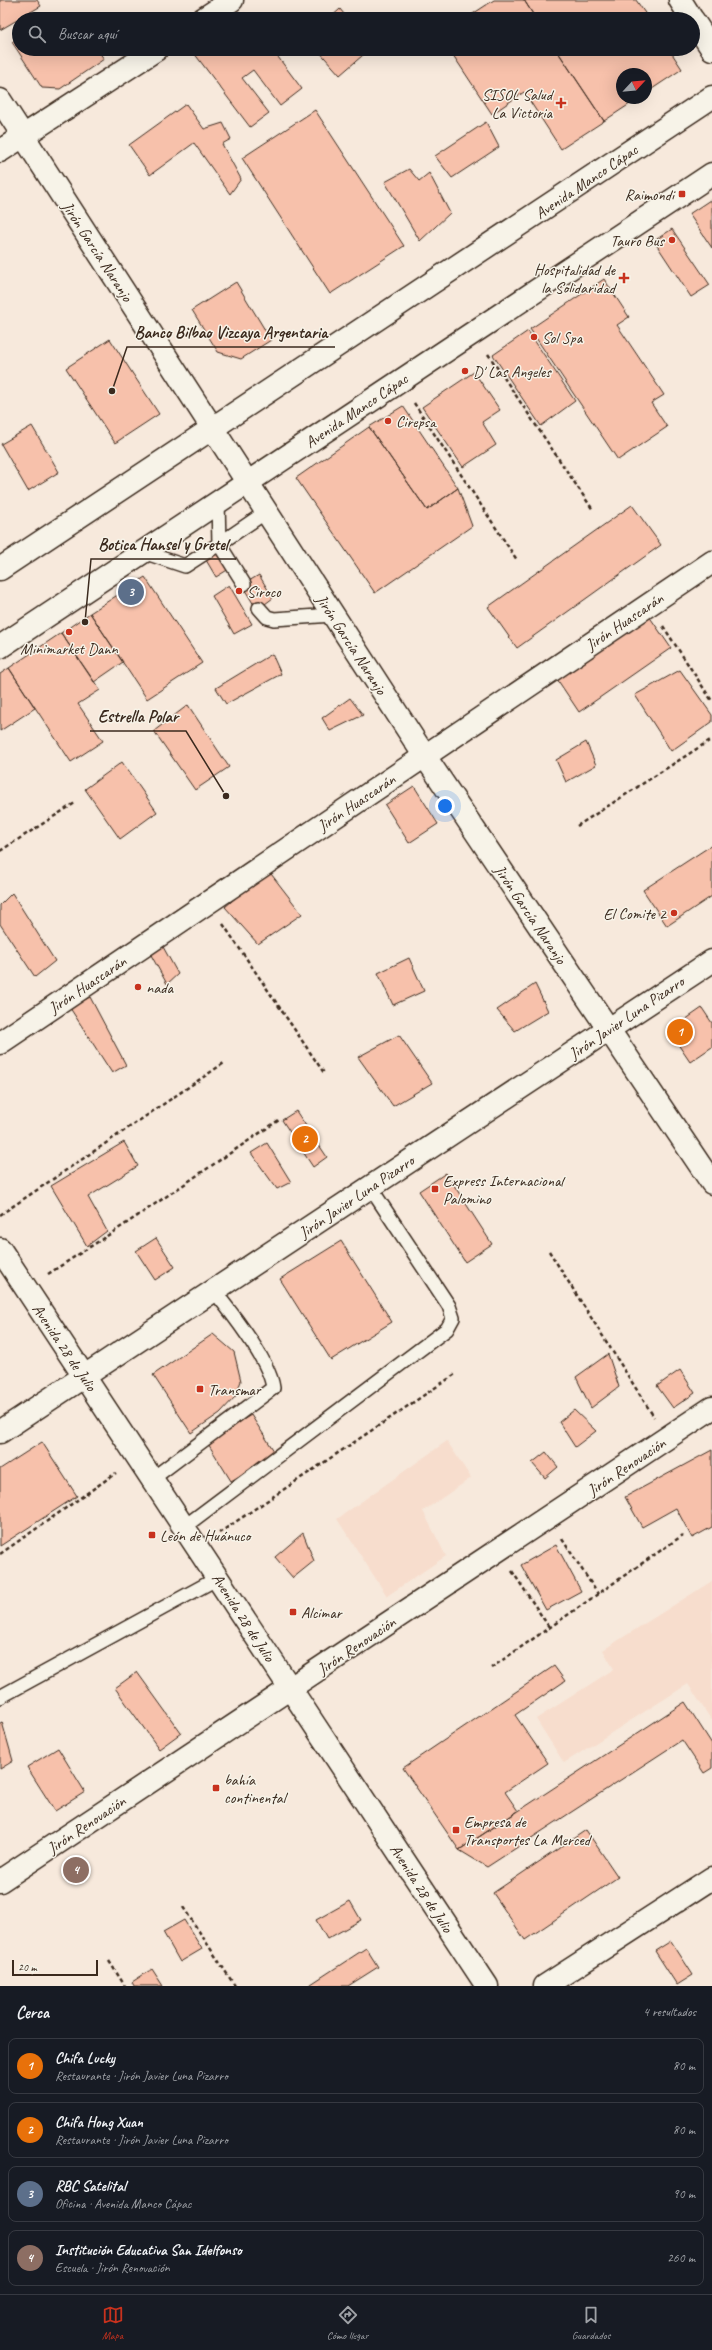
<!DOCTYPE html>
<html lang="es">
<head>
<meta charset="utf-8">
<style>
  body { margin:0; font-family:Caveat,sans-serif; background:#242831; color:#f1f3f6 }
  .compass { position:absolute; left:616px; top:68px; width:36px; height:36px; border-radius:50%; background:#171b24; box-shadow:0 4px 16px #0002; rotate:64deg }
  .scale { position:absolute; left:12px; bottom:10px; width:86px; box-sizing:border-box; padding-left:4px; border:2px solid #3b2a1e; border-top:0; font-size:11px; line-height:14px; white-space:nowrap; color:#3b2a1e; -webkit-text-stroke:3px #f7f3e8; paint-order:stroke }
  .you { position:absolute; left:445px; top:806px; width:14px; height:14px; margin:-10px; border:3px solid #fff; border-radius:50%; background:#1a73e8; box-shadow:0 0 0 6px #1a73e833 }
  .badge { display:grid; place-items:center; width:26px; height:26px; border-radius:50%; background:#c8321e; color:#fff; font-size:13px; font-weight:700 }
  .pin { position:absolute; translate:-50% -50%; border:2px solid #fff; box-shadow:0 1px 4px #0006 }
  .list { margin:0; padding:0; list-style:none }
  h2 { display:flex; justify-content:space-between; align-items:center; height:52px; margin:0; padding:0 16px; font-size:17px }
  h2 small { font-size:13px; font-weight:400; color:#9ea1a6 }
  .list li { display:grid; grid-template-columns:26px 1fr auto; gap:12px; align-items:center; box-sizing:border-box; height:56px; margin:0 8px 8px; padding:0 8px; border:1px solid #363941; border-radius:8px }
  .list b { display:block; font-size:15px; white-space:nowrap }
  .list p { margin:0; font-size:13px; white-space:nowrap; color:#9ea1a6 }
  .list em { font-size:13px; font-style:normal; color:#9ea1a6 }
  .icon { flex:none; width:22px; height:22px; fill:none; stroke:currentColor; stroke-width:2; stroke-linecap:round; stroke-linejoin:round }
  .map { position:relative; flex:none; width:712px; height:1986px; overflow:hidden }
  .search { position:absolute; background:#171b24; box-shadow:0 4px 16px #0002; left:12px; right:12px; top:12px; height:44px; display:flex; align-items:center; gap:10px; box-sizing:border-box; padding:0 14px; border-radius:22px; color:#9ea1a6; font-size:15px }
  .sheet { height:308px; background:#171b24 }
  nav { display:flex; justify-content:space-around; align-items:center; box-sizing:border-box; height:56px; border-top:1px solid #363941; background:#171b24; font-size:11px; color:#9ea1a6 }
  nav a { display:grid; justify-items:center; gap:2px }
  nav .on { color:#c8321e }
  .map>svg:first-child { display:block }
  .built { fill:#f7ddcd }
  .building { fill:#f7c1ab; stroke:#3b2a1e }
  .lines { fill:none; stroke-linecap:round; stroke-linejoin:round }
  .lane-casing { stroke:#3b2a1e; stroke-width:16 }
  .street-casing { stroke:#3b2a1e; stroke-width:25 }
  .secondary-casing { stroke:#3b2a1e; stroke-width:25 }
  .primary-casing { stroke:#3b2a1e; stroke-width:25 }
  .path { stroke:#3b2a1e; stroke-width:2.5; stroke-dasharray:4 3; stroke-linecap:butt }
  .lane { stroke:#f7f3e8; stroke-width:13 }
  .street { stroke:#f7f3e8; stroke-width:22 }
  .secondary { stroke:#f7f3e8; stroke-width:22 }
  .primary { stroke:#f7f3e8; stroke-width:22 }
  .poi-dot { fill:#c8321e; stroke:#f7f3e8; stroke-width:1.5 }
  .labels { text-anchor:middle; stroke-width:3; stroke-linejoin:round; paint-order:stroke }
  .poi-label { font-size:16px; fill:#3b2a1e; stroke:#f7f3e8; text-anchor:start }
  .street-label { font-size:16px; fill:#3b2a1e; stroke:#f7f3e8 }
  .leader { fill:none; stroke:#3b2a1e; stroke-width:1.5 }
  .callout-dot { fill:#3b2a1e; stroke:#f7f3e8; stroke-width:1.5 }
  .callout-label { font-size:17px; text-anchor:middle; font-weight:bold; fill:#3b2a1e; stroke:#f7f3e8; stroke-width:3; stroke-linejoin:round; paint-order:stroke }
</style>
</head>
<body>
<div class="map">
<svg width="712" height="1986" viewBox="0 0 712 1986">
  <rect width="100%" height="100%" fill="#f7e9dc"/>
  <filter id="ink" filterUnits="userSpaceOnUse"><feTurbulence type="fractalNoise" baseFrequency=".025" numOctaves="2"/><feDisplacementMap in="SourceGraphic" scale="8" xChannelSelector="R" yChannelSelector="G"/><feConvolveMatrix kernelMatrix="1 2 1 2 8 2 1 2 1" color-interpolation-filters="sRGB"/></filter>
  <g filter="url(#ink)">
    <path class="built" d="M447,1441L471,1478L423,1511L446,1556L387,1596L337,1519Z
      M712,1581V1721L688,1684L564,1763L536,1719L614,1669L603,1650Z"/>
    <path class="building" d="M0,0H37L41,6L0,30Z
      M494,0H524L536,19H465Z
      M524,0H636L649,19H536Z
      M340,9L348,19H329Z
      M245,13L249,19H238Z
      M19,37V49H97L104,59L60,89L42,88L12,42Z
      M199,49H272L302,89L280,106L253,70L242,78L269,113L250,127L194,53Z
      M317,49H370L340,75Z
      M449,49H556L604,121L561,149L524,92L492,114Z
      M556,49H669L682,69L646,93V74H622V98H639L604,121Z
      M186,104L204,129L223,123L231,139L222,144L241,179L230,194L194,143L150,175L129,145Z
      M315,110L404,246L330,294L242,158Z
      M486,122L499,147L452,178L435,156Z
      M409,169L419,181L429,173L450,213L420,241L385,182Z
      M710,200L712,203V248L689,214Z
      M672,229L710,285L691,297L654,241Z
      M604,279L629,317L617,325L664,395L651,403L667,427L618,460L530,329Z
      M236,282L271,340L241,359L218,352L192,310Z
      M528,331L575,401L541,426L493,355Z
      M110,339L159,414L115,443L66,368Z
      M474,372L500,410L482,422L496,445L463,467L422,407Z
      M403,406L458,488L427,510L369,427Z
      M32,426L59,472L28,491L1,444Z
      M369,427L427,510L458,488L472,526L375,593L296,478Z
      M632,505L661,545L517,648L488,607Z
      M220,552L229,569L216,577L206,560Z
      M259,575L273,598L257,610L242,585Z
      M145,577L202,663L147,699L90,613Z
      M229,585L252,624L234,634L212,596Z
      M90,613L123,662L94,682L61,633Z
      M649,616L671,648L579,712L557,679Z
      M61,633L100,690L78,704L103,741L71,762L9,668Z
      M272,654L281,674L226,704L216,688Z
      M9,668L35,708L0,731V674Z
      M680,670L712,715V722L671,751L635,695Z
      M350,698L363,715L330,731L322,718Z
      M188,705L229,767L195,790L154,731Z
      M586,742L596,765L566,782L556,760Z
      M122,762L157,812L120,839L85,789Z
      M414,786L438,824L409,843L385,805Z
      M712,845V896L667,926L643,890Z
      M268,870L302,914L258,944L225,907Z
      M12,893L55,961L35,977L0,924V905Z
      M162,945L178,974L167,984L151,955Z
      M409,958L424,991L393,1005L378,973Z
      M535,984L548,1011L515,1031L497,1010Z
      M90,997L126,1065L112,1073L70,1008Z
      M702,1008L712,1023V1047L690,1062L669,1031Z
      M399,1035L432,1083L393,1106L358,1057Z
      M296,1111L327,1157L313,1167L282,1120Z
      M124,1142L138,1166L88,1197L107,1231L87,1246L51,1186Z
      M267,1143L291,1182L277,1189L251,1153Z
      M446,1173L492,1244L465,1262L419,1191Z
      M156,1238L175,1267L155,1280L136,1251Z
      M341,1241L392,1322L331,1360L280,1279Z
      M213,1334L234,1352L241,1381L235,1397L220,1413L191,1433L153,1375Z
      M608,1354L619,1387L591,1408L576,1377Z
      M680,1370L695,1393L673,1408L657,1386Z
      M574,1410L596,1431L575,1447L559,1422Z
      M251,1415L276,1454L231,1481L207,1442Z
      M42,1442L77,1496L0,1546V1469Z
      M712,1450V1527L692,1538L676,1508L642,1527L625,1497Z
      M546,1452L558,1467L545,1478L532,1463Z
      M303,1533L314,1561L293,1578L275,1557Z
      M556,1545L581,1591L546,1610L521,1565Z
      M554,1666L565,1681L515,1715L548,1763L505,1792L518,1811L459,1850L403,1768Z
      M137,1672L181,1733L159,1749L115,1688Z
      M685,1702L712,1744V1768L704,1773L682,1740L487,1867L459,1850Z
      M2,1722L13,1761L0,1769V1723Z
      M58,1748L85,1792L55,1811L27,1767Z
      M586,1830L618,1877L525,1940L493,1893Z
      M77,1859L87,1875L75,1882L66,1865Z
      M350,1901L361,1920L327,1939L316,1920Z
      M184,1920L202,1949L180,1962L163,1932Z
      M671,1941L693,1975L677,1985L655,1951Z
      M366,1948L378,1967L348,1986H308Z
      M152,1969L163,1986H134L132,1982Z"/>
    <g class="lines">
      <g class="lane-casing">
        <path id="lane" d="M143,552L185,566L219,544L218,502
          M244,584L219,544L266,512
          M259,608L267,617L274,619L333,615
          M152,1479L273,1388C270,1361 231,1312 214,1291
          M184,1527L447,1329L453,1318L449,1306L370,1187
          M0,1697L218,1578"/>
      </g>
      <g class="street-casing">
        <path id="street" d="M680,0L692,19
          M203,19L232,0
          M693,20L712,49
          M0,100L424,755L712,1183
          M0,151L157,49
          M0,1043L712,562
          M0,1881L712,1408
          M545,1986L712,1878"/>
      </g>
      <g class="secondary-casing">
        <path id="secondary" d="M0,1249L487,1986
          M0,1432L712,961"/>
      </g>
      <g class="primary-casing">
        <path id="primary" d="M0,569L712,97
          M0,647L712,174"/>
      </g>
      <path class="path" d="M488,354L593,510
        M414,403L517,560
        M663,626L712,701
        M577,826L712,739
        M0,851L75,803
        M223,924L324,1073
        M0,1215L224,1063
        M549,1251L654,1417
        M48,1274L127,1223L279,1120
        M219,1533L457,1373
        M562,1539L598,1594
        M0,1554L116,1473
        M512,1571L549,1627
        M491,1668L683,1535
        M183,1907L235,1986
        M109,1961L125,1986"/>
      <use href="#lane" class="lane"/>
      <use href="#street" class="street"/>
      <use href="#secondary" class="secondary"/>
      <use href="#primary" class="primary"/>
    </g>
  </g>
  <g class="poi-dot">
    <path d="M559 97h4v4h4v4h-4v4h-4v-4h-4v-4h4z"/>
    <rect x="678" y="190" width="8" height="8" rx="2"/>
    <circle cx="672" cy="240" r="4"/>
    <path d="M622 272h4v4h4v4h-4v4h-4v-4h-4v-4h4z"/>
    <circle cx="534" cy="337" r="4"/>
    <circle cx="465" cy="371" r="4"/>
    <circle cx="388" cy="421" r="4"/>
    <circle cx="239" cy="591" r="4"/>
    <circle cx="69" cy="632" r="4"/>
    <circle cx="674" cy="913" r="4"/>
    <circle cx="138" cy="987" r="4"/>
    <rect x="431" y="1185" width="8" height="8" rx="2"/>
    <rect x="196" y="1385" width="8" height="8" rx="2"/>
    <rect x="148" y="1531" width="8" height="8" rx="2"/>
    <rect x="289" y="1608" width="8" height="8" rx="2"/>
    <rect x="212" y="1784" width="8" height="8" rx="2"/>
    <rect x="452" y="1826" width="8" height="8" rx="2"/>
  </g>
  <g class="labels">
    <g class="poi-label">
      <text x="552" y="100" text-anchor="end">SISOL Salud<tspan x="552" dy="18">La Victoria</tspan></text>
      <text x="674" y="200" text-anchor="end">Raimondi</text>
      <text x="664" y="246" text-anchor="end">Tauro Bus</text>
      <text x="615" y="275" text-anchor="end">Hospitalidad de<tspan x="615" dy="18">la Solidaridad</tspan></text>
      <text x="542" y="343">Sol Spa</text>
      <text x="473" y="377">D' Las Angeles</text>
      <text x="396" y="427">Cirepsa</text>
      <text x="247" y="597">Siroco</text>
      <text x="69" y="654" text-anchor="middle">Minimarket Dann</text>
      <text x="666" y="919" text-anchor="end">El Comite 2</text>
      <text x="146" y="993">nada</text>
      <text x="443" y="1186">Express Internacional<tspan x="443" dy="18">Palomino</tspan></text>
      <text x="208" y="1395">Transmar</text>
      <text x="160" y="1541">León de Huánuco</text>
      <text x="301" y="1618">Alcimar</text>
      <text x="224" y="1785">bahía<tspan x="224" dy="18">continental</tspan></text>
      <text x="464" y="1827">Empresa de<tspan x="464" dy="18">Transportes La Merced</tspan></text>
    </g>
    <g class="street-label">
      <text transform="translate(586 181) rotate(-34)" y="6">Avenida Manco Cápac</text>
      <text transform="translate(98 251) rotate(57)" y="6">Jirón García Naranjo</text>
      <text transform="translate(356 410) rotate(-34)" y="6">Avenida Manco Cápac</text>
      <text transform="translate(624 621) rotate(-34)" y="6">Jirón Huascarán</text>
      <text transform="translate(352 644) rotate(57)" y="6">Jirón García Naranjo</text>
      <text transform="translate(356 802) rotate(-34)" y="6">Jirón Huascarán</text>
      <text transform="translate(531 914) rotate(56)" y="6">Jirón García Naranjo</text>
      <text transform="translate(87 984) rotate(-34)" y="6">Jirón Huascarán</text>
      <text transform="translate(626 1017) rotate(-34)" y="6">Jirón Javier Luna Pizarro</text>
      <text transform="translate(356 1196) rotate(-34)" y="6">Jirón Javier Luna Pizarro</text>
      <text transform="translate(65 1347) rotate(56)" y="6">Avenida 28 de Julio</text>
      <text transform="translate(626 1466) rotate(-34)" y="6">Jirón Renovación</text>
      <text transform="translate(244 1617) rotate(57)" y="6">Avenida 28 de Julio</text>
      <text transform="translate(356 1645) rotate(-34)" y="6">Jirón Renovación</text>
      <text transform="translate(86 1824) rotate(-34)" y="6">Jirón Renovación</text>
      <text transform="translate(422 1888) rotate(57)" y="6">Avenida 28 de Julio</text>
    </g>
  </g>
  <path class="leader" d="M112 391L127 347H335M85 622L91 559H236M226 796L186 731H90"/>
  <g class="callout-dot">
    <circle cx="112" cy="391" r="4"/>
    <circle cx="85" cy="622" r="4"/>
    <circle cx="226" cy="796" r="4"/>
  </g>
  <g class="callout-label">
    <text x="231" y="338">Banco Bilbao Vizcaya Argentaria</text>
    <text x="163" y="550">Botica Hansel y Gretel</text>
    <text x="138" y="722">Estrella Polar</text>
  </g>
</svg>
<svg class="compass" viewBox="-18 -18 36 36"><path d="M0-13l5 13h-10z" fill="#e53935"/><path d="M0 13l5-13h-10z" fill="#9ea1a6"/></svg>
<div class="scale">20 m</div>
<div class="you"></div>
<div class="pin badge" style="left:680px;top:1032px;background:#e8710a">1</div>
<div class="pin badge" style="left:305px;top:1139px;background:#e8710a">2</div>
<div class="pin badge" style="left:131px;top:592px;background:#5c6f8a">3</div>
<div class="pin badge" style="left:76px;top:1870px;background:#8d6e63">4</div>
<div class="search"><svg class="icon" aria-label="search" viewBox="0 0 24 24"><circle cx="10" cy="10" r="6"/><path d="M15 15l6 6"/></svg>Buscar aquí</div>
</div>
<section class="sheet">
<h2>Cerca<small>4 resultados</small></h2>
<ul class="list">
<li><span class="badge" style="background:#e8710a">1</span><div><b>Chifa Lucky</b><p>Restaurante · Jirón Javier Luna Pizarro</p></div><em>80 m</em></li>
<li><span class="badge" style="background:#e8710a">2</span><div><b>Chifa Hong Xuan</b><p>Restaurante · Jirón Javier Luna Pizarro</p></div><em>80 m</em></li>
<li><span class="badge" style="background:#5c6f8a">3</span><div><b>RBC Satelital</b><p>Oficina · Avenida Manco Cápac</p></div><em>90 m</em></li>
<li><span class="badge" style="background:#8d6e63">4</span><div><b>Institución Educativa San Idelfonso</b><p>Escuela · Jirón Renovación</p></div><em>260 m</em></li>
</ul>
</section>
<nav>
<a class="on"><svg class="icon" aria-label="map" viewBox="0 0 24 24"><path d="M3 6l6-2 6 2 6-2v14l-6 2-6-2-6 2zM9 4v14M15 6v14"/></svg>Mapa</a>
<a><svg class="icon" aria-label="directions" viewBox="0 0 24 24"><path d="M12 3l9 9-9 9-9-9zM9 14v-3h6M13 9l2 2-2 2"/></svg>Cómo llegar</a>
<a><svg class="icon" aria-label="saved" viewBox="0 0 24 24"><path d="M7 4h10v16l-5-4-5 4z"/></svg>Guardados</a>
</nav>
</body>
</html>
